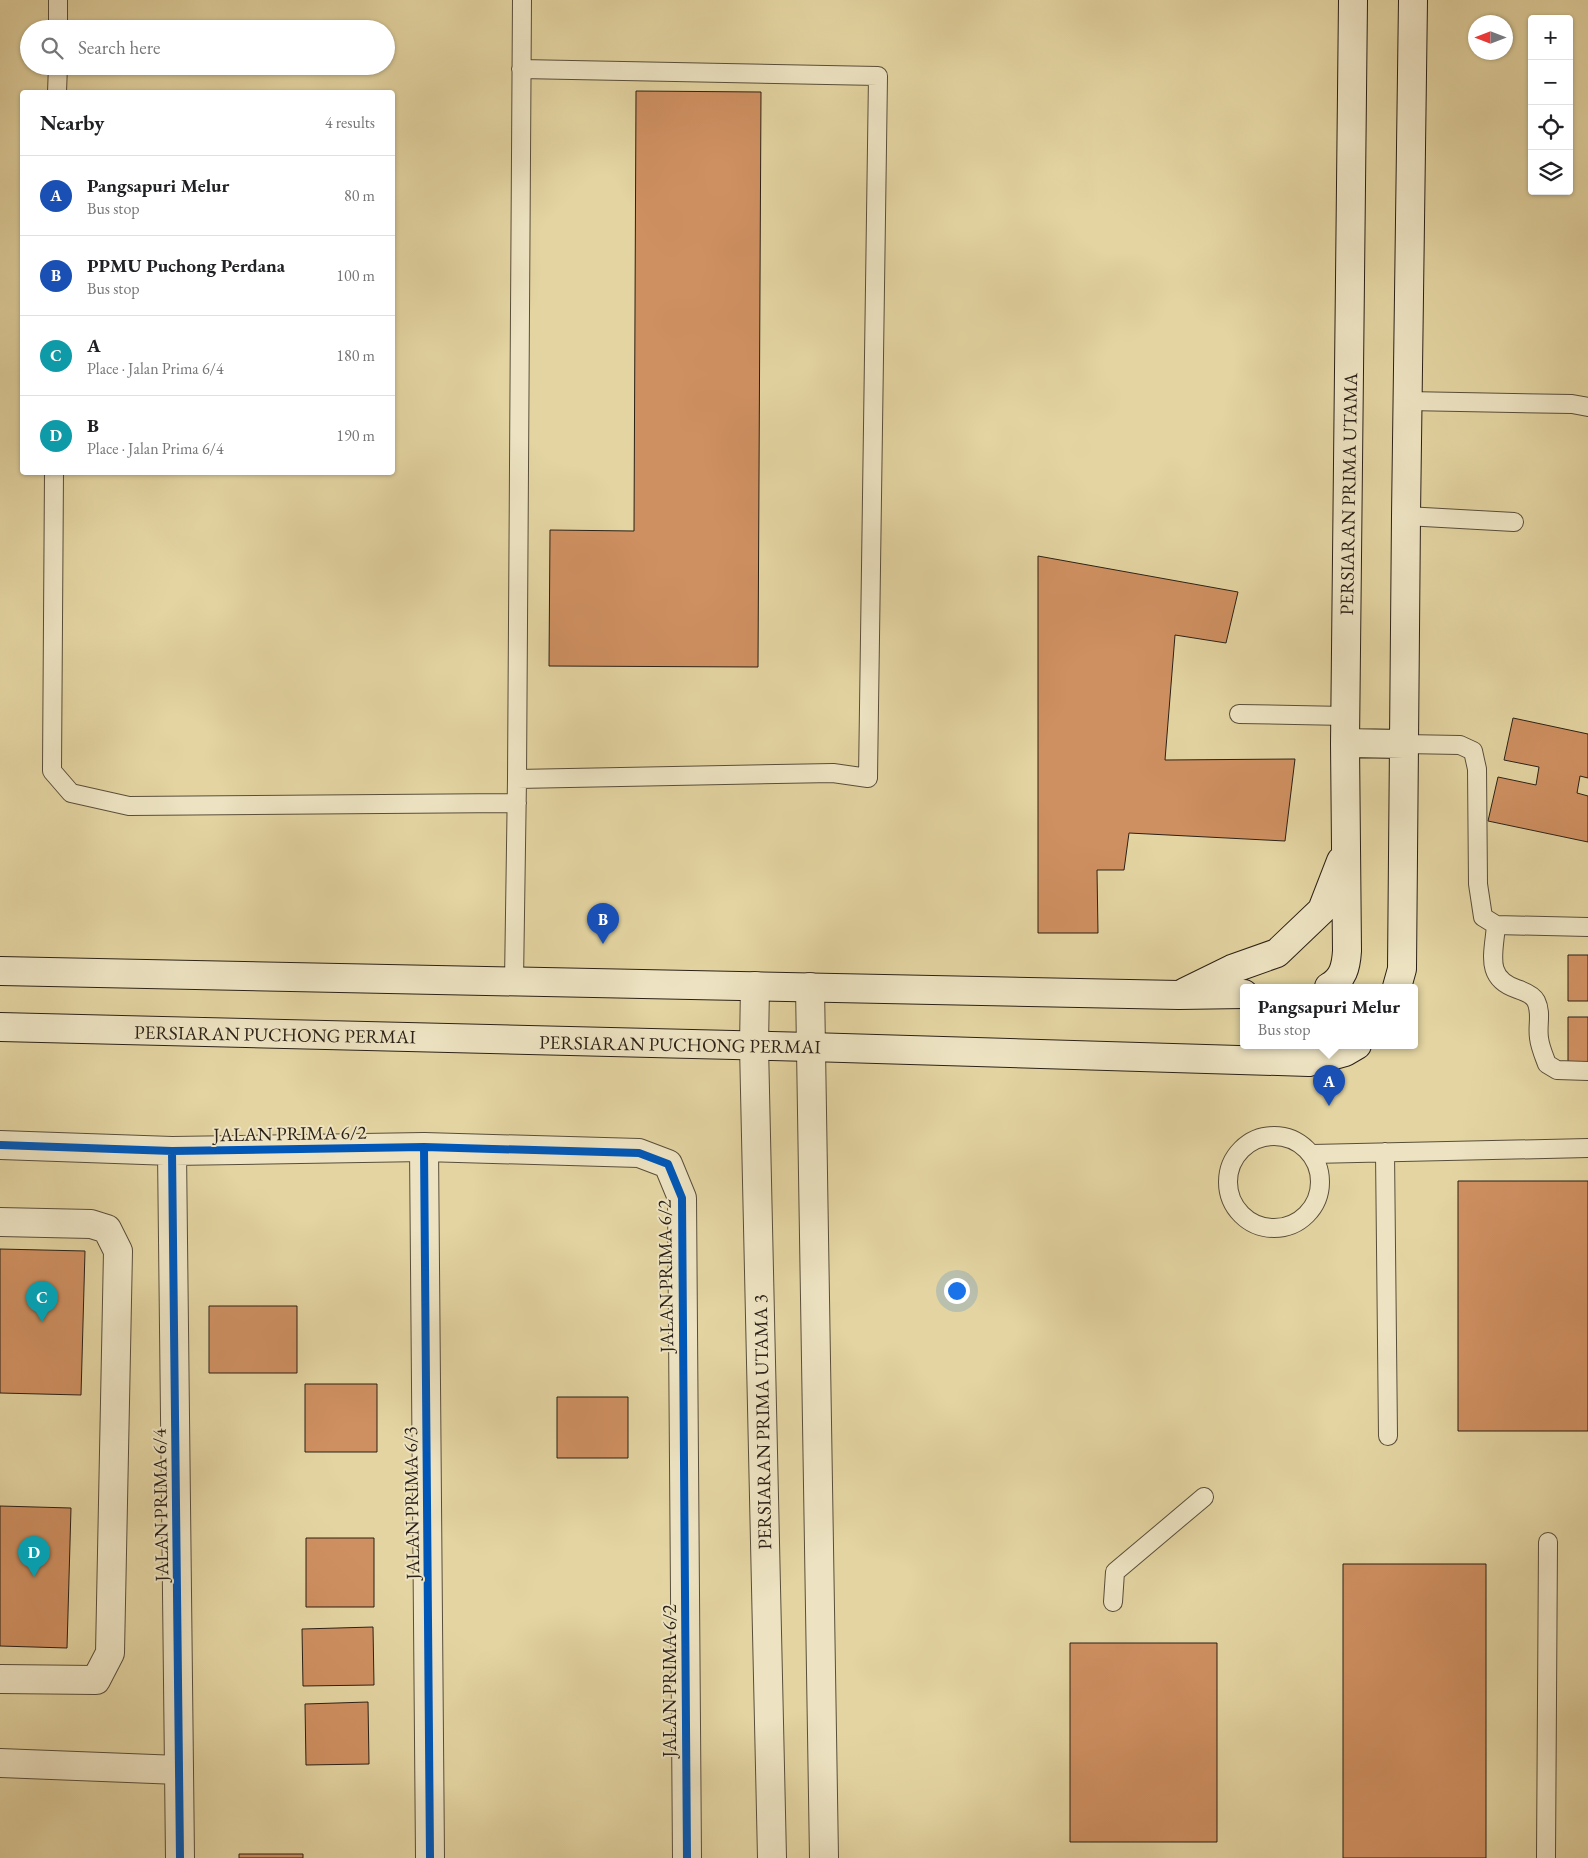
<!DOCTYPE html>
<html lang="en">
<head>
<meta charset="utf-8">
<style>
  body { margin:0; font-family:"EB Garamond",serif; background:#f6f6f6; color:#202124 }
  .controls { position:absolute; right:15px; top:15px; display:grid; overflow:hidden; border-radius:5px; box-shadow:0 1px 4px #0004 }
  .controls button { width:45px; height:45px; display:grid; place-items:center; padding:0; border:0; border-bottom:1px solid #e0e0e0; background:#fff; color:#202124; font:25px sans-serif }
  .compass { position:absolute; left:1468px; top:15px; width:45px; height:45px; border-radius:50%; background:#fff; box-shadow:0 1px 4px #0004; rotate:270deg }
  .you { position:absolute; left:956px; top:1290px; width:18px; height:18px; margin:-12px; border:4px solid #fff; border-radius:50%; background:#1a73e8; box-shadow:0 0 0 8px #1a73e833 }
  .badge { display:grid; place-items:center; width:32px; height:32px; border-radius:50%; background:#d93025; color:#fff; font-size:16px; font-weight:700 }
  .pin { position:absolute; translate:-50% -41px; filter:drop-shadow(0 1px 2px #0008) }
  .pin::after { content:''; position:absolute; top:26px; width:18px; height:15px; background:inherit; clip-path:polygon(0 0,100% 0,50% 100%) }
  .popup { position:absolute; left:1240px; top:984px; width:178px; height:65px; box-sizing:border-box; display:grid; place-content:center; border-radius:5px; background:#fff; filter:drop-shadow(0 1px 4px #0005); font-size:16px; white-space:nowrap; color:#757577 }
  .popup b { font-size:19px; color:#202124 }
  .popup::after { content:''; position:absolute; left:50%; top:100%; margin-left:-10px; border:10px solid transparent; border-top-color:#fff }
  .list { margin:0; padding:0; list-style:none }
  h2 { display:flex; justify-content:space-between; align-items:center; height:65px; margin:0; padding:0 20px; font-size:21px }
  h2 small { font-size:16px; font-weight:400; color:#757577 }
  .list li { display:grid; grid-template-columns:32px 1fr auto; gap:15px; align-items:center; box-sizing:border-box; height:80px; padding:0 20px; border-top:1px solid #e0e0e0 }
  .list b { display:block; font-size:19px; white-space:nowrap }
  .list p { margin:0; font-size:16px; white-space:nowrap; color:#757577 }
  .list em { font-size:16px; font-style:normal; color:#757577 }
  .icon { flex:none; width:28px; height:28px; fill:none; stroke:currentColor; stroke-width:2; stroke-linecap:round; stroke-linejoin:round }
  .map { position:relative; flex:none; width:1588px; height:1858px; overflow:hidden }
  .search { position:absolute; background:#fff; box-shadow:0 1px 4px #0004; left:20px; top:20px; width:375px; height:55px; display:flex; align-items:center; gap:12px; box-sizing:border-box; padding:0 18px; border-radius:28px; color:#757577; font-size:19px }
  .panel { position:absolute; background:#fff; box-shadow:0 1px 4px #0004; left:20px; top:90px; width:375px; height:385px; border-radius:5px }
  .map>svg:first-child { display:block }
  .building { fill:#cf9061; stroke:#2b2117 }
  .lines { fill:none; stroke-linecap:round; stroke-linejoin:round }
  .lane-casing { stroke:#594e3a; stroke-width:20 }
  .street-casing { stroke:#594e3a; stroke-width:30 }
  .secondary-casing { stroke:#2b2117; stroke-width:30 }
  .lane { stroke:#ede3c2; stroke-width:18 }
  .street { stroke:#ede3c2; stroke-width:28 }
  .secondary { stroke:#ede3c2; stroke-width:28 }
  .cycleway-casing { stroke:#ede3c2; stroke-width:11 }
  .cycleway { stroke:#0057b8; stroke-width:8 }
  .labels { text-anchor:middle; stroke-width:4; stroke-linejoin:round; paint-order:stroke }
  .street-label { font-size:19px; fill:#2b2117; stroke:#ede3c2 }
</style>
</head>
<body>
<div class="map">
<svg width="1588" height="1858" viewBox="0 0 1588 1858">
  <rect width="100%" height="100%" fill="#e3d4a1"/>
  <filter id="stains"><feTurbulence type="fractalNoise" baseFrequency=".004" numOctaves="4"/><feColorMatrix values="0 0 0 0 .2 0 0 0 0 .09 0 0 0 0 .02 0 0 0 .5 -.17"/></filter>
  <radialGradient id="worn" r=".72"><stop offset=".6" stop-color="#630" stop-opacity="0"/><stop offset="1" stop-color="#630" stop-opacity=".3"/></radialGradient>
  <path class="building" d="M636,91L761,92L758,667L549,666L550,530L634,531Z
    M1038,556L1238,592L1226,643L1175,635L1165,760L1295,759L1285,841L1129,833L1124,870H1097L1098,933H1038Z
    M1513,718L1588,734V778L1580,776L1577,793L1588,796V842L1488,821L1498,777L1536,785L1539,767L1504,760Z
    M1568,955H1588V1001H1568Z
    M1568,1017H1588V1062H1568Z
    M1458,1181H1588V1431H1458Z
    M0,1249L85,1251L81,1395L0,1393Z
    M209,1306H297V1373H209Z
    M305,1384H377V1452H305Z
    M557,1397H628V1458H557Z
    M0,1506L71,1508L67,1648L0,1646Z
    M306,1538H374V1607H306Z
    M1343,1564H1486V1858H1343Z
    M373,1627L374,1685L303,1686L302,1629Z
    M1070,1643H1217V1842H1070Z
    M368,1702L369,1764L306,1765L305,1704Z
    M239,1854H303V1858H239Z"/>
  <g class="lines">
    <g class="lane-casing">
      <path id="lane" d="M58,29V0
        M57,92L58,66
        M1407,401L1572,404L1588,407
        M54,472L52,771L71,793L129,806L517,803
        M1406,516L1514,522
        M1239,714L1345,716
        M1404,744L1460,745L1473,751L1477,769L1478,884L1483,917L1496,925L1588,927
        M517,779L522,0
        M1496,925C1494,953 1484,978 1517,989C1523,991 1533,995 1536,1001C1542,1013 1537,1025 1539,1038C1540,1047 1544,1056 1547,1064L1557,1070L1588,1071
        M514,981L517,779L833,773L868,778L878,76L521,69
        M1228 1182a46 46 0 1 1 92 0a46 46 0 1 1-92 0Z
        M1385,1152L1388,1436
        M1312,1154L1588,1148
        M1113,1602L1115,1572L1204,1497
        M1546,1858L1548,1542"/>
    </g>
    <g class="street-casing">
      <path id="street" d="M755,986L754,1046L772,1858
        M810,987L824,1858
        M0,1145L172,1151L424,1147L639,1153L668,1164L682,1198L687,1858
        M424,1147L430,1858
        M172,1151L180,1858
        M0,1222L91,1224L107,1229L118,1251L110,1653L96,1680L0,1679
        M0,1763L179,1770"/>
    </g>
    <g class="secondary-casing">
      <path id="secondary" d="M1345,743L1404,744
        M0,971L1179,995L1244,994
        M1329,987C1343,979 1346,967 1347,951L1345,743L1353,0
        M1397,987L1402,969L1406,516L1413,0
        M1185,992L1232,969L1277,953L1322,910L1341,861
        M0,1027L810,1047L1309,1062L1345,1052L1357,1045"/>
    </g>
    <use href="#lane" class="lane"/>
    <use href="#street" class="street"/>
    <use href="#secondary" class="secondary"/>
    <g class="cycleway-casing">
      <path id="cycleway" d="M0,1145L172,1151L424,1147L639,1153L668,1164L682,1198L687,1858
        M424,1147L430,1858
        M172,1151L180,1858"/>
    </g>
    <use href="#cycleway" class="cycleway"/>
  </g>
  <g class="labels">
    <g class="street-label">
      <text transform="translate(1348 494) rotate(-89)" y="7">PERSIARAN PRIMA UTAMA</text>
      <text transform="translate(275 1034) rotate(1)" y="7">PERSIARAN PUCHONG PERMAI</text>
      <text transform="translate(680 1044) rotate(1)" y="7">PERSIARAN PUCHONG PERMAI</text>
      <text transform="translate(290 1133) rotate(-1)" y="7">JALAN PRIMA 6/2</text>
      <text transform="translate(665 1276) rotate(-91)" y="7">JALAN PRIMA 6/2</text>
      <text transform="translate(762 1422) rotate(-91)" y="7">PERSIARAN PRIMA UTAMA 3</text>
      <text transform="translate(411 1503) rotate(-91)" y="7">JALAN PRIMA 6/3</text>
      <text transform="translate(160 1505) rotate(-91)" y="7">JALAN PRIMA 6/4</text>
      <text transform="translate(669 1681) rotate(-90)" y="7">JALAN PRIMA 6/2</text>
    </g>
  </g>
  <rect width="100%" height="100%" filter="url(#stains)"/>
  <rect width="100%" height="100%" fill="url(#worn)"/>
</svg>
<div class="controls">
<button>+</button>
<button>−</button>
<button><svg class="icon" aria-label="locate" viewBox="0 0 24 24"><circle cx="12" cy="12" r="6"/><path d="M12 2v4M12 18v4M2 12h4M18 12h4"/></svg></button>
<button><svg class="icon" aria-label="layers" viewBox="0 0 24 24"><path d="M12 4l9 5-9 5-9-5zM3 14l9 5 9-5"/></svg></button>
</div>
<svg class="compass" viewBox="-18 -18 36 36"><path d="M0-13l5 13h-10z" fill="#e53935"/><path d="M0 13l5-13h-10z" fill="#757577"/></svg>
<div class="you"></div>
<div class="pin badge" style="left:1329px;top:1106px;background:#1a4fb4">A</div>
<div class="popup"><b>Pangsapuri Melur</b>Bus stop</div>
<div class="pin badge" style="left:603px;top:944px;background:#1a4fb4">B</div>
<div class="pin badge" style="left:42px;top:1322px;background:#0f9aa8">C</div>
<div class="pin badge" style="left:34px;top:1577px;background:#0f9aa8">D</div>
<div class="search"><svg class="icon" aria-label="search" viewBox="0 0 24 24"><circle cx="10" cy="10" r="6"/><path d="M15 15l6 6"/></svg>Search here</div>
<section class="panel">
<h2>Nearby<small>4 results</small></h2>
<ul class="list">
<li><span class="badge" style="background:#1a4fb4">A</span><div><b>Pangsapuri Melur</b><p>Bus stop</p></div><em>80 m</em></li>
<li><span class="badge" style="background:#1a4fb4">B</span><div><b>PPMU Puchong Perdana</b><p>Bus stop</p></div><em>100 m</em></li>
<li><span class="badge" style="background:#0f9aa8">C</span><div><b>A</b><p>Place · Jalan Prima 6/4</p></div><em>180 m</em></li>
<li><span class="badge" style="background:#0f9aa8">D</span><div><b>B</b><p>Place · Jalan Prima 6/4</p></div><em>190 m</em></li>
</ul>
</section>
</div>
</body>
</html>
